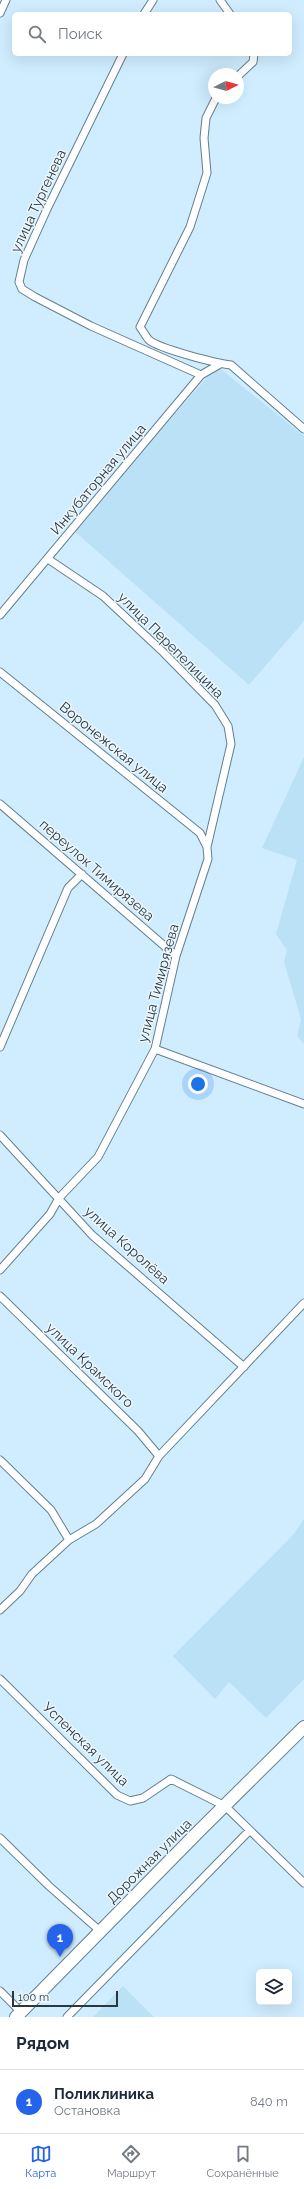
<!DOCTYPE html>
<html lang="ru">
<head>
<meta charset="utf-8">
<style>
  body { margin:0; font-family:Raleway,sans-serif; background:#f6f6f7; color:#1f2937 }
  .controls { position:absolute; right:12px; bottom:12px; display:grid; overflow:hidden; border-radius:6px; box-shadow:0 4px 16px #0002 }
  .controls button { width:36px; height:36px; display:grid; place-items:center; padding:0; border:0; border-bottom:1px solid #e0e1e3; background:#fff; color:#1f2937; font:20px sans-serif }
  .compass { position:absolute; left:208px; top:68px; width:36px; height:36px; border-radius:50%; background:#fff; box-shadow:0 4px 16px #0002; rotate:85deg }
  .scale { position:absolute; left:12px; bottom:10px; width:106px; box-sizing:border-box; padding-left:4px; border:2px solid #2b363d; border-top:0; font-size:11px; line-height:14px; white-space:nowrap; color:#2b363d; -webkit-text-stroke:3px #ebf7fe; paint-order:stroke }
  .you { position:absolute; left:198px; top:1084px; width:14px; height:14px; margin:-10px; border:3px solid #fff; border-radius:50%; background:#1a73e8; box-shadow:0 0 0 6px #1a73e833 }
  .badge { display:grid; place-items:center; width:26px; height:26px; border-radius:50%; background:#2563eb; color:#fff; font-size:13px; font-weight:700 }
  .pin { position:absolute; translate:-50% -33px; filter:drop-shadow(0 1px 2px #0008) }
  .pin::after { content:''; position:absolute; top:21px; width:14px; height:12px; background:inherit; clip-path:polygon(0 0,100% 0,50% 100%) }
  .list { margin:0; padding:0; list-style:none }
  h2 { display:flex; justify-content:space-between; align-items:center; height:52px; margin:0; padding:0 16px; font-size:17px }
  h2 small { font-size:13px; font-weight:400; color:#747a83 }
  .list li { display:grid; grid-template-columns:26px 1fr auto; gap:12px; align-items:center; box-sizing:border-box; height:64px; padding:0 16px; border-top:1px solid #e0e1e3 }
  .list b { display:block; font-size:15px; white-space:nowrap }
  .list p { margin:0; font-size:13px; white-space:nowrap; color:#747a83 }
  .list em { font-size:13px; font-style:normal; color:#747a83 }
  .icon { flex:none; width:22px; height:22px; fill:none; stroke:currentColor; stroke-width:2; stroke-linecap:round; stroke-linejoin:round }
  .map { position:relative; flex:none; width:304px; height:2017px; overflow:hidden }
  .search { position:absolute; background:#fff; box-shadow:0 4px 16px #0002; left:12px; right:12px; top:12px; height:44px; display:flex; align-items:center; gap:10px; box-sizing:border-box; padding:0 14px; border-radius:6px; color:#747a83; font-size:15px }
  .sheet { height:116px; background:#fff }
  nav { display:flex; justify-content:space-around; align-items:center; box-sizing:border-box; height:56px; border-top:1px solid #e0e1e3; background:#fff; font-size:11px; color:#747a83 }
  nav a { display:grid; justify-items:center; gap:2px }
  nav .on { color:#2563eb }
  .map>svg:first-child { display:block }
  .built { fill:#bbe1f6 }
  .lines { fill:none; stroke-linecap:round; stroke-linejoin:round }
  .minor-casing { stroke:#647f8f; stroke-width:9 }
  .primary-casing { stroke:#647f8f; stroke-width:14 }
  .minor { stroke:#fff; stroke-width:7 }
  .primary { stroke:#fff; stroke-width:12 }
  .labels { text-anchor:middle; stroke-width:3; stroke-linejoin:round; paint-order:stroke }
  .street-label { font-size:14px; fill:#2b363d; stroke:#ebf7fe }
</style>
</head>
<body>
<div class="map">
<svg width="304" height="2017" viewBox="0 0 304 2017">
  <rect width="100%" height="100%" fill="#cfedff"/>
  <path class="built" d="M217,366L304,436V621L249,685L73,530Z
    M304,757V1044L297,1036L301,1019L284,962L287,950L276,934L297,860L262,848Z
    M304,1519V1679L266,1718L229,1682L215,1699L173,1656L293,1535Z
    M123,1986L154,2017H93Z"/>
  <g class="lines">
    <g class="minor-casing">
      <path id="minor" d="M220,0L230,14
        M0,13L6,0
        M144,14L153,0
        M123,54L47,209L24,260L19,282L22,289L35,297L91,326L201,375
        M238,76L253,62L254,54
        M216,98L206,118L204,138L207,173L190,227L140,327C143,331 146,337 149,340C160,349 215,363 231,365L304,429
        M0,615L201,375L220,364
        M0,672L200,833L207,847
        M0,804L176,956
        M0,1047L68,888L82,874
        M155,1049L304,1104
        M0,1135L92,1235L244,1367
        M0,1270L50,1214L59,1198L98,1157L155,1049L176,956L208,859L207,847L231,744L228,726L215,705L163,652L103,596L48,559
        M0,1296L138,1431L159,1456
        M0,1460L51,1510L69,1540
        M0,1610L20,1591L32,1574L69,1540L96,1524L145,1479L159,1456L304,1303
        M0,1679L117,1795L130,1801L143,1798L171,1779L225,1806L304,1883
        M0,1838L49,1886L100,1931
        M0,1991L21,2012
        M67,2017L249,1831"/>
    </g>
    <g class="primary-casing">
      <path id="primary" d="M16,2017L200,1830L304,1727"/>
    </g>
    <use href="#minor" class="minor"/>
    <use href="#primary" class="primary"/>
  </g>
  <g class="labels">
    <g class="street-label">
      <text transform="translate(38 201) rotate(-65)" y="5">улица Тургенева</text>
      <text transform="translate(98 479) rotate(-50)" y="5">Инкубаторная улица</text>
      <text transform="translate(171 645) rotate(45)" y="5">улица Перепелицина</text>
      <text transform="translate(114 747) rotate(39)" y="5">Воронежская улица</text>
      <text transform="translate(97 870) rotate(41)" y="5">переулок Тимирязева</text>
      <text transform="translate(158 983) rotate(-75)" y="5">улица Тимирязева</text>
      <text transform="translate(127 1245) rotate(42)" y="5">улица Королёва</text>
      <text transform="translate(90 1365) rotate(44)" y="5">улица Крамского</text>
      <text transform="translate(86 1744) rotate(44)" y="5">Успенская улица</text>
      <text transform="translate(149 1861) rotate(-45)" y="5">Дорожная улица</text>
    </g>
  </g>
</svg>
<div class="controls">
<button><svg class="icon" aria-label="layers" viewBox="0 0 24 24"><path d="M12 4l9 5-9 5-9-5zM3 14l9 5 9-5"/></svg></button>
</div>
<svg class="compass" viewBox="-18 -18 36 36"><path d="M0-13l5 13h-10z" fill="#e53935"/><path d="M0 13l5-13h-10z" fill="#747a83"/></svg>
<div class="scale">100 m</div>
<div class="you"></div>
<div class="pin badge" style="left:60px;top:1957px">1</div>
<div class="search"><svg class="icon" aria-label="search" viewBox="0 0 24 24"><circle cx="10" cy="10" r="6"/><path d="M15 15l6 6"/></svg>Поиск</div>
</div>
<section class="sheet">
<h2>Рядом<small></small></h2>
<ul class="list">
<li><span class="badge">1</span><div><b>Поликлиника</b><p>Остановка</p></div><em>840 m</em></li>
</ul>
</section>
<nav>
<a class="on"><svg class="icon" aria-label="map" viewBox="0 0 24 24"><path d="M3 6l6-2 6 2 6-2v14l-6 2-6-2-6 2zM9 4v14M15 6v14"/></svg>Карта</a>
<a><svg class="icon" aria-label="directions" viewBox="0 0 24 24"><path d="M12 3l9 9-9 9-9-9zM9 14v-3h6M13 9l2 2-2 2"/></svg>Маршрут</a>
<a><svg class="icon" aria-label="saved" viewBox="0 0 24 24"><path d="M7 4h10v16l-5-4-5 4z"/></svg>Сохранённые</a>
</nav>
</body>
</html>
